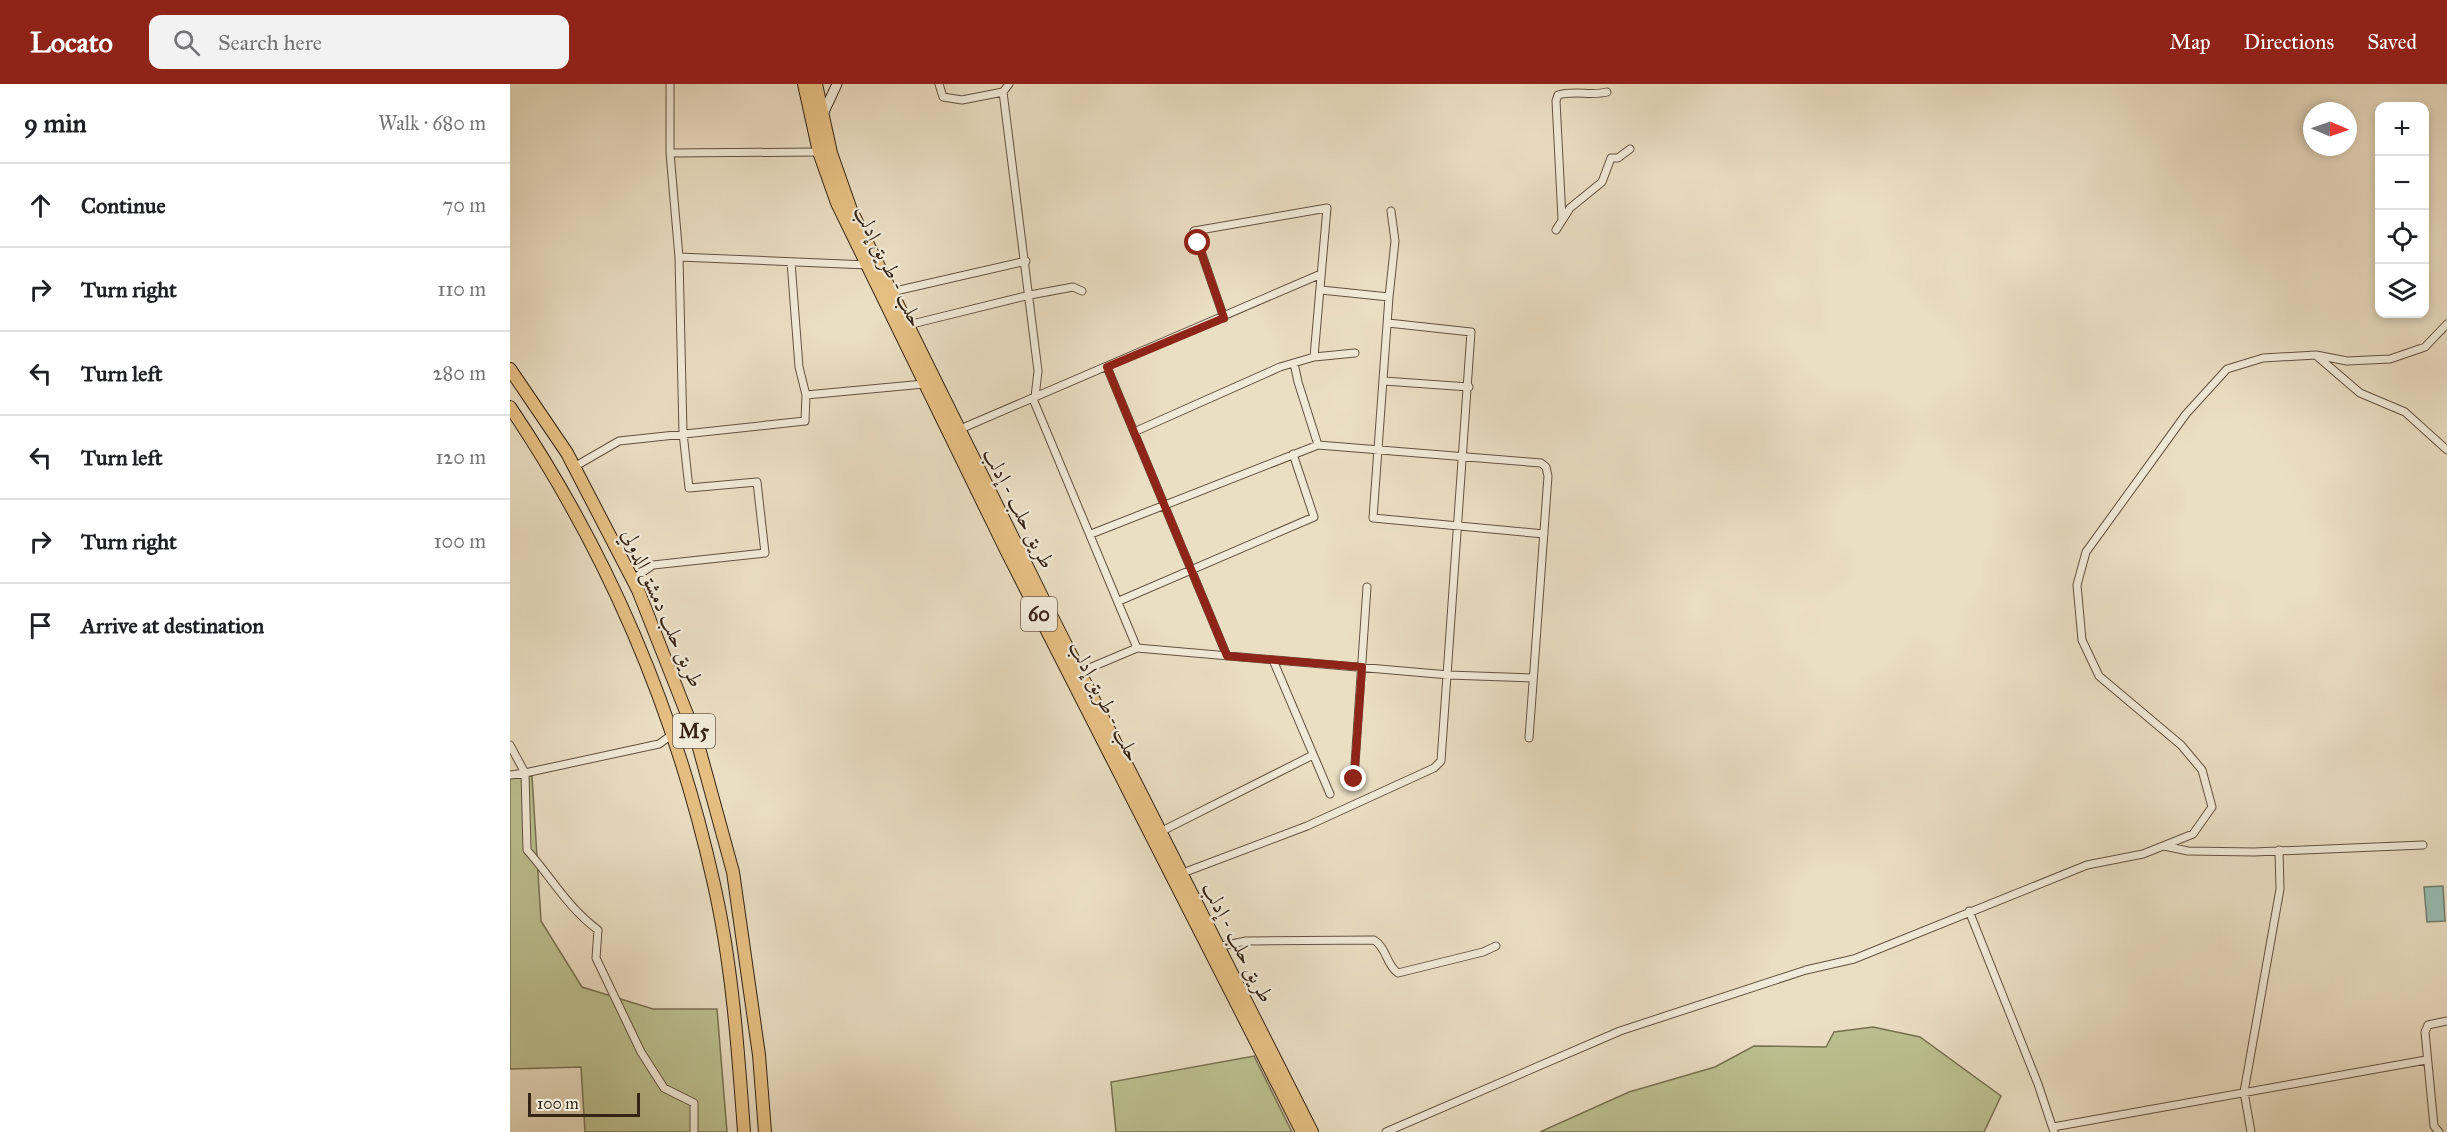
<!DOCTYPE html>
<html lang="en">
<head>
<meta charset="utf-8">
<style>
  body { margin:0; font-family:"IM FELL Great Primer",Amiri,serif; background:#f2f2f2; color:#202124 }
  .controls { position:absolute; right:18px; top:18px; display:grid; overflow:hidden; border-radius:12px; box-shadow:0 3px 9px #0003 }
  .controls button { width:54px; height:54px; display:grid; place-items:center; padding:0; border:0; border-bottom:2px solid #e0e0e0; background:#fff; color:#202124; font:30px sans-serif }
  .compass { position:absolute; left:1793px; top:18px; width:54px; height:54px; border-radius:50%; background:#fff; box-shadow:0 3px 9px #0003; rotate:92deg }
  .scale { position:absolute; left:18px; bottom:15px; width:112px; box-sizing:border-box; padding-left:6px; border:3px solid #352414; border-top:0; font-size:16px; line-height:21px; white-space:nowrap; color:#352414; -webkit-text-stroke:4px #f1ead8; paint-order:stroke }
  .stop { position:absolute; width:18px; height:18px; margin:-14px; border:4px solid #8f2418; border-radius:50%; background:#fff }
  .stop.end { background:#8f2418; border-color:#fff; box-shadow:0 2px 6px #0008 }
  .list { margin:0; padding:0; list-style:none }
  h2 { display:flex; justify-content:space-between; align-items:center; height:78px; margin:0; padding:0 24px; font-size:26px }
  h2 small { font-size:20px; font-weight:400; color:#757577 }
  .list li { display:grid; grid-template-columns:39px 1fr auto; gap:18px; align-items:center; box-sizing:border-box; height:84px; padding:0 24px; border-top:2px solid #e0e0e0 }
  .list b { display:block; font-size:22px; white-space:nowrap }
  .list em { font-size:20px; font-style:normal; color:#757577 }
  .icon { flex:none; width:33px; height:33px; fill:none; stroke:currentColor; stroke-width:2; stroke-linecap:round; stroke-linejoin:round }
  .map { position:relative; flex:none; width:1937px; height:1048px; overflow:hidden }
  header { display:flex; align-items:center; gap:36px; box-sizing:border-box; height:84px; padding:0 30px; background:#8f2418; color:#fff }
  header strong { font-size:28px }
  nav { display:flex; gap:33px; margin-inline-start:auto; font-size:21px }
  .search { width:420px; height:54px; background:#f2f2f2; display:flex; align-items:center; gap:15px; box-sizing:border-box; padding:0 21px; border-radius:12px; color:#757577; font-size:22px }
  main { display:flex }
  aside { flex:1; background:#fff }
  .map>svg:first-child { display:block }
  .green { fill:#bcc090; stroke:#787252; stroke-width:1.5 }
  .water { fill:#98bcb0; stroke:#707f72; stroke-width:1.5 }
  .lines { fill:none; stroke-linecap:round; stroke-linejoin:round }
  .street-casing { stroke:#625240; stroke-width:9 }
  .secondary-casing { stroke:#352414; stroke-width:11 }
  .highway-casing { stroke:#352414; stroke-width:14 }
  .street { stroke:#f1ead8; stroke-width:7 }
  .secondary { stroke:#f1ead8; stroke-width:9 }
  .highway { stroke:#e5bf82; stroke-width:12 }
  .route { stroke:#8f2418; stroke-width:8 }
  .labels { text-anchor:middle; stroke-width:4.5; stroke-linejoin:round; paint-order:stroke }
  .shield { fill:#f1ead8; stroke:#6d5f4f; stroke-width:1.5 }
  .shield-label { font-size:20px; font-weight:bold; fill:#352414 }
  .street-label { font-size:21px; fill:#352414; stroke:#f1ead8 }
</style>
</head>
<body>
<header>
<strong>Locato</strong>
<div class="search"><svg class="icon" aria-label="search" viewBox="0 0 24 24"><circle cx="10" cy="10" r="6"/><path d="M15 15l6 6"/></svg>Search here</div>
<nav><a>Map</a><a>Directions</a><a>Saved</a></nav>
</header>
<main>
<aside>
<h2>9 min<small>Walk · 680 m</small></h2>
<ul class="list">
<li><svg class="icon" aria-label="ahead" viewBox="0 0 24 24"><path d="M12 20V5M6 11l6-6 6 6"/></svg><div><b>Continue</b></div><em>70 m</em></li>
<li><svg class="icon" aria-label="right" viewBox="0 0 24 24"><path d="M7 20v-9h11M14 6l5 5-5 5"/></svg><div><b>Turn right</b></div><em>110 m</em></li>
<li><svg class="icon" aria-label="left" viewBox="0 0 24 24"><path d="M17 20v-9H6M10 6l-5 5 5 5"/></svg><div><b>Turn left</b></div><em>280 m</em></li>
<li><svg class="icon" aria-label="left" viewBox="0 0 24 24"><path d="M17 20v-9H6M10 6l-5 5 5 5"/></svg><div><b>Turn left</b></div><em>120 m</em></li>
<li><svg class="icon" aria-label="right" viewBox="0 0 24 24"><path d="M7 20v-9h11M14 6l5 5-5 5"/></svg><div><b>Turn right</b></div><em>100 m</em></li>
<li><svg class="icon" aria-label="arrive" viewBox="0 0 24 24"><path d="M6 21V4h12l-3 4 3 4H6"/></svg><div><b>Arrive at destination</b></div></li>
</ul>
</aside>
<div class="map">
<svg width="1937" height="1048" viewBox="0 0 1937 1048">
  <rect width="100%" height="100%" fill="#eadec3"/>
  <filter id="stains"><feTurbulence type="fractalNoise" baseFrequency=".00333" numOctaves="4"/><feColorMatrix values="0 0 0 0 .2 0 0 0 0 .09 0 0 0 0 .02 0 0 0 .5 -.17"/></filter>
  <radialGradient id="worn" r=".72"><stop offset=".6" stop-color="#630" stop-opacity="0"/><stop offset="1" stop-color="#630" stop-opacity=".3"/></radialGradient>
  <path class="green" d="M22,692L31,837L72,903L143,925H207L217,1048H75L71,983L0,985V694Z
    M1363,943L1410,953L1491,1012L1474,1048H1030L1119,1008L1205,983L1244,962L1316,963L1324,948Z
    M744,972L782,1048H606L601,998Z"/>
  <path class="water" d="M1933,802L1935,837L1917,838L1914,803Z"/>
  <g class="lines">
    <g class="street-casing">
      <path id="street" d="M160,0V69
        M429,0L433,13L452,16L493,8L499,0
        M493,8L528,287L525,313
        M1052,135L1046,17L1048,11C1064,6 1081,12 1097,8
        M1046,146L1060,124L1092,98L1101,74H1108L1120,65
        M169,173L357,181
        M281,178L289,283L296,311
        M811,206L879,213L863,434L1034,450
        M381,208L516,177
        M879,213L885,157L881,127
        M714,234L684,147L817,124L804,273
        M398,241L520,211L563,203L572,207
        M1808,273L1850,309L1895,328L1937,366
        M784,279L788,298L808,361
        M597,283L717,572
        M874,297L959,303
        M523,315L627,564
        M448,346L811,190
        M624,348L770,283L804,273L845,269
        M64,383L109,357L295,337L296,311L414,300
        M581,450L808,361L1031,379L1036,383L1038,392L1019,654
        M123,495L143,481L255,469L247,398L179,404L173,349L169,173L160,69L309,68
        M609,517L804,433L783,370
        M763,576L820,710
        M570,588L627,564L939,591L1023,594
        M0,661L15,689L149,660L163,650
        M0,691L15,689L17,766C41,793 58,824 88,846L86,874L131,968L154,1004L184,1019V1048
        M844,695L857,503
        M656,745L803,671
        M1654,762L1678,767L1744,768L1913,761
        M678,787L797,742L924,684L931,677L961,248L878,239
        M1459,827L1528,1000L1544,1048
        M707,863L736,857L864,856C877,864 876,881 888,889L973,868L986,862
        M1543,1043L1916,976
        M876,1048L1110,947L1296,886L1344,875L1577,781L1633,770L1683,750L1702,723L1692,686L1671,661L1589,592L1572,556L1567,501L1576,468L1676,330L1717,285L1753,274L1806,271L1837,277L1880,275L1915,263L1937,240
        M1741,1048L1734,1008L1770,805L1769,766
        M1929,1048L1924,1042L1915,948L1918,941L1937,937"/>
    </g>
    <g class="secondary-casing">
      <path id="secondary" d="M313,30L327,0"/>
    </g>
    <g class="highway-casing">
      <path id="highway" d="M294,0L309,68L327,119L497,468L792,1048
        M306,0L321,69L341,126L546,541L802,1048
        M0,285L57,369L128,506L186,653L223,788L249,971L255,1048
        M0,323C97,467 165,626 203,796C222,878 228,964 234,1048"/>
    </g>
    <use href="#street" class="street"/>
    <use href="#secondary" class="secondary"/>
    <use href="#highway" class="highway"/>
  </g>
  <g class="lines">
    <path class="route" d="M688,159L714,234L597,283L717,572L852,583L844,695"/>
  </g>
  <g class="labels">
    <g class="shield">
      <rect x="511" y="513" width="36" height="34" rx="4.5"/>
      <rect x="163" y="630" width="42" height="34" rx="4.5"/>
    </g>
    <g class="shield-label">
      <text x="529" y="537">60</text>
      <text x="184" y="654">M5</text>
    </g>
    <g class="street-label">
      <text transform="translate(379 182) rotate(64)" y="7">حلب - طريق إدلب</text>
      <text transform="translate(509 424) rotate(63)" y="7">طريق حلب - إدلب</text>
      <text transform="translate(153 524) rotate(66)" y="7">طريق حلب دمشق الدولي</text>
      <text transform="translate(595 617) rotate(63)" y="7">حلب - طريق إدلب</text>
      <text transform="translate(728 858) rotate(63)" y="7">طريق حلب - إدلب</text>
    </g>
  </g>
  <rect width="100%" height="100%" filter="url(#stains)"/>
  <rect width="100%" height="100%" fill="url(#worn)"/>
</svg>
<div class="controls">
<button>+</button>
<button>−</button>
<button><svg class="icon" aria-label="locate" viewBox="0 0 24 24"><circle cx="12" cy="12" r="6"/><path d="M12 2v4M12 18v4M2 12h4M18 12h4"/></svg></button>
<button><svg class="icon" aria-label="layers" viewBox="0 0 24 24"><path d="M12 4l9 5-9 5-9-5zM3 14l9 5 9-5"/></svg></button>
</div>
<svg class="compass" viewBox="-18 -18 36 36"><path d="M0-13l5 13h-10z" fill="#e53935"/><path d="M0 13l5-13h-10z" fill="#757577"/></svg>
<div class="scale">100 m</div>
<div class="stop" style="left:688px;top:159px"></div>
<div class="stop end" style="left:844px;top:695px"></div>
</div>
</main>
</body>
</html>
